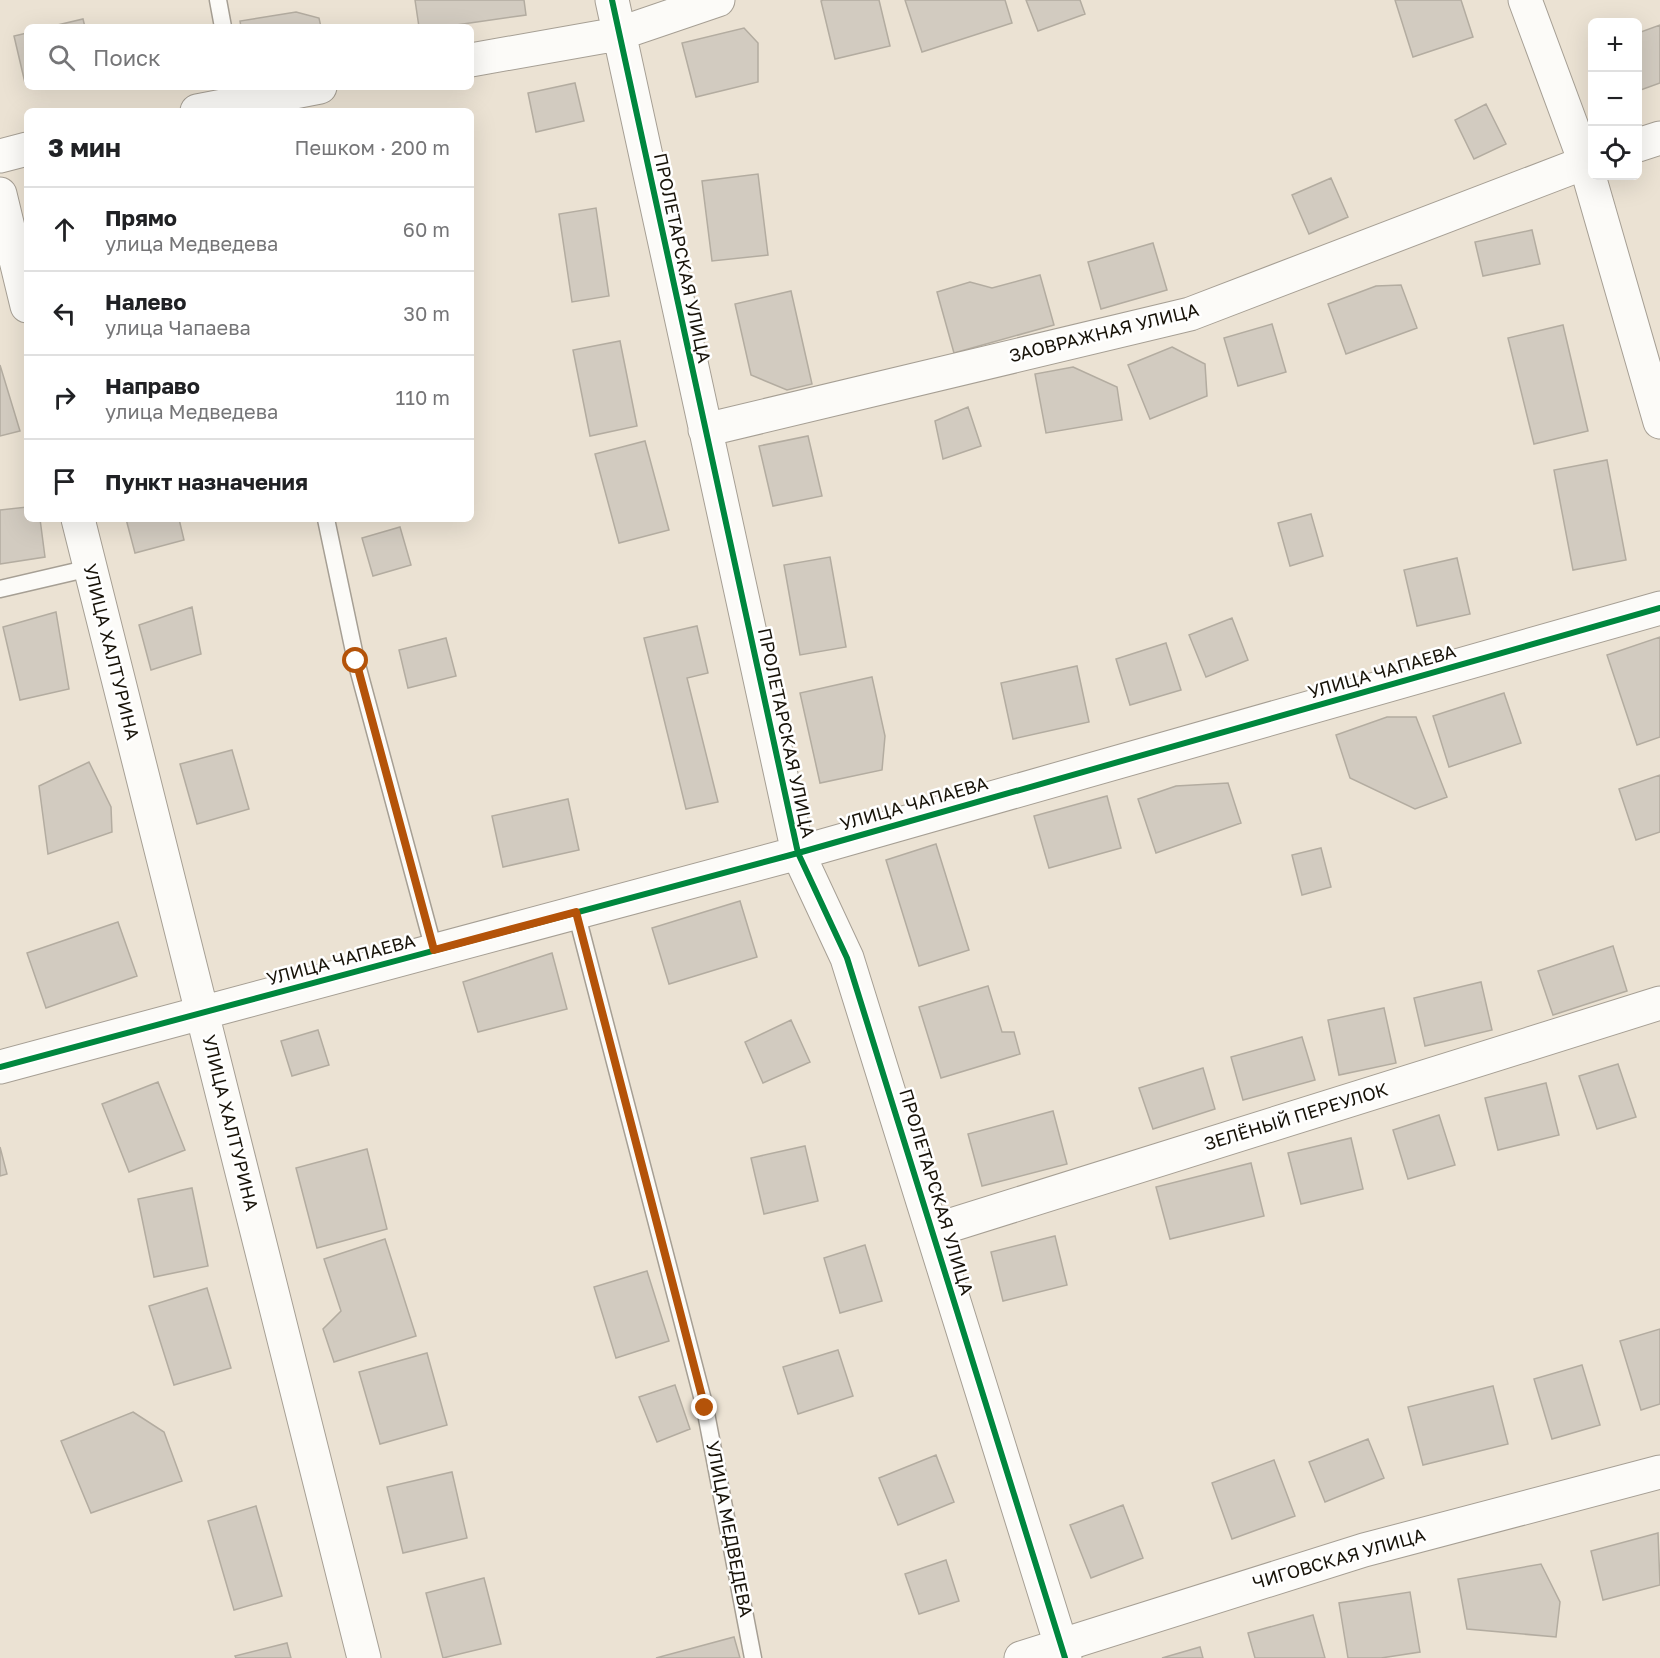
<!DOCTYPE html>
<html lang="ru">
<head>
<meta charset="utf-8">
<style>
  body { margin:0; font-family:"Golos Text",sans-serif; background:#f6f6f6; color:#202124 }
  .controls { position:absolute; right:18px; top:18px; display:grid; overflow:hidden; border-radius:9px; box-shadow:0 6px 24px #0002 }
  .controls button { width:54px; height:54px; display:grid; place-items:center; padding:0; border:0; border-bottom:2px solid #e0e0e0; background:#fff; color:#202124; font:30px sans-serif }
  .stop { position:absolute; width:18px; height:18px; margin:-14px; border:4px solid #b45309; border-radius:50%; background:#fff }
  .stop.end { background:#b45309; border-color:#fff; box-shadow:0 2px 6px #0008 }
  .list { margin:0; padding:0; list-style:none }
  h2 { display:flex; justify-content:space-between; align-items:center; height:78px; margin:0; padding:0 24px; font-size:26px }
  h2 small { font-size:20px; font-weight:400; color:#757577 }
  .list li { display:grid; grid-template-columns:39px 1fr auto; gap:18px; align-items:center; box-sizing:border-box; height:84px; padding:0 24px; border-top:2px solid #e0e0e0 }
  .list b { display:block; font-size:22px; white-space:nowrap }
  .list p { margin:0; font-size:20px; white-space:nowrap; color:#757577 }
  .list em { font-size:20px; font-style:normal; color:#757577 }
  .icon { flex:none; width:33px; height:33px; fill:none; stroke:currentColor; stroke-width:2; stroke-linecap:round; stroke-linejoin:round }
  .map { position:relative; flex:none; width:1660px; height:1658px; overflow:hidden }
  .search { position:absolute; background:#fff; box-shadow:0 6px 24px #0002; left:24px; top:24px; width:450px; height:66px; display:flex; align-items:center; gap:15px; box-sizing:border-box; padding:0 21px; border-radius:9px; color:#757577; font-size:22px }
  .panel { position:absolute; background:#fff; box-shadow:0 6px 24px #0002; left:24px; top:108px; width:450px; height:414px; border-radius:9px }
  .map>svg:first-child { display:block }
  .building { fill:#d2cbc0; stroke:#b3aca0; stroke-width:1.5 }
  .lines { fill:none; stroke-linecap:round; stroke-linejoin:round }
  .service-casing { stroke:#a69f94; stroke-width:19 }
  .minor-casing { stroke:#a69f94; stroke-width:35 }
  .tertiary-casing { stroke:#a69f94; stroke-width:35 }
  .service { stroke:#fcfbf8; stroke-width:16 }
  .minor { stroke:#fcfbf8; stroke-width:33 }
  .tertiary { stroke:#fcfbf8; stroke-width:33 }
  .cycleway-casing { stroke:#fff; stroke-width:10 }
  .cycleway { stroke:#00873e; stroke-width:6 }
  .route { stroke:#b45309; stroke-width:8 }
  .labels { text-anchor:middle; stroke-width:5; stroke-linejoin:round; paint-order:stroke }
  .street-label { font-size:18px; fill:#181309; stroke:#fff }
</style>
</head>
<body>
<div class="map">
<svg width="1660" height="1658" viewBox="0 0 1660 1658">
  <rect width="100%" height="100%" fill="#ebe2d3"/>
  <path class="building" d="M415,0H524L526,15L442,27H419Z
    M823,0H879L890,46L835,59L821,1Z
    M905,0H1005L1012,23L922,52Z
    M1026,0H1080L1085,14L1038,31Z
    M1395,0H1461L1473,37L1413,57Z
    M296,12L319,18L321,27H241L240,21Z
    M83,19L85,27H49Z
    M1660,25V83L1638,91V33Z
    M744,28L758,43V82L696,97L682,43Z
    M27,33V83H25L14,36Z
    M575,83L584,121L536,132L528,93Z
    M1486,104L1506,144L1474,159L1455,120Z
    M758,174L768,255L712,261L702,181Z
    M1331,178L1348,217L1309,234L1292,195Z
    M596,208L609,296L572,302L559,214Z
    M1532,230L1540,264L1483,276L1475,242Z
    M1153,243L1167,290L1101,309L1088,262Z
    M1040,275L1054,325L954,353L937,292L970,282L992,288Z
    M1401,285L1417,328L1346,354L1328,304L1376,286Z
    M791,291L812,384L787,390L751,375L735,304Z
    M1272,324L1286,372L1238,386L1224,338Z
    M1563,325L1588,431L1534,444L1508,338Z
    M620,341L637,426L590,436L573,350Z
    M1172,347L1205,364L1207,396L1150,419L1128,365Z
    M0,365L20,431L0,436Z
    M1073,367L1117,387L1122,420L1046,433L1035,374Z
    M968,407L981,446L943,459L935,421Z
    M808,436L822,496L773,506L759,446Z
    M645,441L669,530L619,543L595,454Z
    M1607,460L1626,560L1573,570L1554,470Z
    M27,507V519H40L45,557L0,564V510Z
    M1311,514L1323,556L1290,566L1278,523Z
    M126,519H179L184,540L135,553Z
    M400,527L411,565L373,576L362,538Z
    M830,557L846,647L800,655L784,565Z
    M1457,558L1470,614L1417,626L1404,570Z
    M192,607L201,654L151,670L139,625Z
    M56,612L69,689L20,700L3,627Z
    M1232,618L1248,660L1206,677L1189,635Z
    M697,626L708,673L687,678L718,802L686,809L644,638Z
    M1660,637V737L1637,745L1607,655Z
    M446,638L456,676L408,688L399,650Z
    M1166,643L1181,690L1130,705L1116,659Z
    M1077,666L1089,722L1013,739L1001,683Z
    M872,677L885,736L882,770L820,783L800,693Z
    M1504,693L1521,743L1449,767L1433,716Z
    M1387,717H1416L1447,797L1415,809L1350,778L1336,735Z
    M232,750L249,809L197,824L180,764Z
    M89,762L111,807L112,832L48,854L39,786Z
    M1660,775V832L1636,840L1619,789Z
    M1228,783L1241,823L1156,853L1138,799L1176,786Z
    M1107,796L1121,848L1049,868L1034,816Z
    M568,799L579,850L503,867L492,816Z
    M936,844L969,950L919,966L886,860Z
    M1321,848L1331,887L1302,895L1292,855Z
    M740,901L757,957L669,984L652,928Z
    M118,922L137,976L46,1008L27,953Z
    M1613,946L1627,991L1553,1015L1538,971Z
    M552,953L567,1009L478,1032L463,982Z
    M1481,982L1492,1030L1425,1046L1414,998Z
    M988,986L1002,1032H1014L1020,1054L941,1078L919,1007Z
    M1384,1008L1396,1063L1339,1075L1328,1020Z
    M791,1020L810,1062L763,1083L745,1042Z
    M318,1030L329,1065L292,1076L281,1041Z
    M1302,1037L1315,1080L1243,1100L1231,1057Z
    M1618,1064L1636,1117L1597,1129L1579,1076Z
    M1203,1068L1215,1109L1153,1129L1139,1088Z
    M158,1082L185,1150L129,1172L102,1104Z
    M1546,1083L1559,1135L1498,1150L1485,1098Z
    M1053,1111L1067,1164L982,1186L968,1134Z
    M1439,1115L1455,1165L1408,1179L1393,1130Z
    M1351,1138L1363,1189L1301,1204L1288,1153Z
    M805,1146L818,1201L764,1214L751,1158Z
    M0,1147L7,1174L0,1176Z
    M367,1149L387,1229L317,1248L296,1168Z
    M1251,1163L1264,1216L1170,1239L1156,1187Z
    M192,1188L208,1266L154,1277L138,1199Z
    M1055,1236L1067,1285L1003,1301L991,1252Z
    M385,1239L416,1336L334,1362L323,1329L341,1311L324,1259Z
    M865,1245L882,1301L840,1313L824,1258Z
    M647,1271L669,1341L616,1358L594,1287Z
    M207,1288L231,1368L174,1385L149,1306Z
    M1660,1329V1404L1641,1410L1620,1341Z
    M838,1350L853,1396L798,1414L783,1367Z
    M427,1353L447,1425L380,1444L359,1372Z
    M1582,1365L1600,1425L1552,1439L1534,1379Z
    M675,1385L690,1429L657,1442L639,1397Z
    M1493,1386L1508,1444L1423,1465L1408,1407Z
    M133,1412L164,1432L182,1481L91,1513L61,1441Z
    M1368,1439L1384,1478L1325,1502L1309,1462Z
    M936,1455L954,1502L898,1525L879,1478Z
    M1274,1460L1295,1516L1232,1539L1212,1483Z
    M452,1472L467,1538L403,1553L387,1487Z
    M1123,1505L1143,1558L1091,1578L1070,1525Z
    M256,1506L282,1596L234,1610L208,1521Z
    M1658,1533L1660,1585L1603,1600L1591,1551Z
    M946,1560L959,1601L919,1614L905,1574Z
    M1541,1564L1560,1602L1556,1637L1467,1629L1458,1579Z
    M484,1578L501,1644L443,1658L426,1593Z
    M1410,1592L1420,1652L1381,1658H1348L1339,1603Z
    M1313,1615L1325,1658H1255L1248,1633Z
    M734,1637L740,1658H656Z
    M287,1643L291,1658H236L235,1656Z
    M1200,1647L1203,1658H1162Z"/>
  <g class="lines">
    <g class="service-casing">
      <path id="service" d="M218,0L223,27
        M326,519L356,661L434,950
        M0,589L90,568
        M576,912L705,1408L753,1658"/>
    </g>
    <g class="minor-casing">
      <path id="minor" d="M612,0L798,853L847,958L1065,1658
        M471,60L618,34L718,0
        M197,111L320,87
        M1638,145L1660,138
        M0,156L27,149
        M0,194L27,306
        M705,430L1190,314L1592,160
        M78,519L364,1658
        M0,1067L798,853L1660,608
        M932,1231L1660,1003
        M1021,1658L1364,1550L1660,1472"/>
    </g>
    <g class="tertiary-casing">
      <path id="tertiary" d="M1525,0L1585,162L1660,422"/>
    </g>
    <use href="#service" class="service"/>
    <use href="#minor" class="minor"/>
    <use href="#tertiary" class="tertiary"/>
    <g class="cycleway-casing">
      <path id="cycleway" d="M612,0L798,853L847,958L1065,1658
        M0,1067L798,853L1660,608"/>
    </g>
    <use href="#cycleway" class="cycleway"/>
  </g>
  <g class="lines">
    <path class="route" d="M356,661L434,950L576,912L705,1408"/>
  </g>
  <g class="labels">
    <g class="street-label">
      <text transform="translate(682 258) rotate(78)" y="6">ПРОЛЕТАРСКАЯ УЛИЦА</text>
      <text transform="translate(1104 333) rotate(-14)" y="6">ЗАОВРАЖНАЯ УЛИЦА</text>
      <text transform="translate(111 652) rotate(76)" y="6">УЛИЦА ХАЛТУРИНА</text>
      <text transform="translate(1382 672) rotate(-16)" y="6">УЛИЦА ЧАПАЕВА</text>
      <text transform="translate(786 733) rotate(78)" y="6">ПРОЛЕТАРСКАЯ УЛИЦА</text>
      <text transform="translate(914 804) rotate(-16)" y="6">УЛИЦА ЧАПАЕВА</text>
      <text transform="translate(341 960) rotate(-15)" y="6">УЛИЦА ЧАПАЕВА</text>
      <text transform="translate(1296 1117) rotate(-17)" y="6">ЗЕЛЁНЫЙ ПЕРЕУЛОК</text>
      <text transform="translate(230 1123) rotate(76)" y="6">УЛИЦА ХАЛТУРИНА</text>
      <text transform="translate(936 1192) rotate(73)" y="6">ПРОЛЕТАРСКАЯ УЛИЦА</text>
      <text transform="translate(729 1529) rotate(79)" y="6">УЛИЦА МЕДВЕДЕВА</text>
      <text transform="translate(1339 1559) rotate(-16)" y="6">ЧИГОВСКАЯ УЛИЦА</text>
    </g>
  </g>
</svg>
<div class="controls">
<button>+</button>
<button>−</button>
<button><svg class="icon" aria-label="locate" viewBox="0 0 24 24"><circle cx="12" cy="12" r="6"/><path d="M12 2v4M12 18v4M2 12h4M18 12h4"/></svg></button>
</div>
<div class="stop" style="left:356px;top:661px"></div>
<div class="stop end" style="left:705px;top:1408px"></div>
<div class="search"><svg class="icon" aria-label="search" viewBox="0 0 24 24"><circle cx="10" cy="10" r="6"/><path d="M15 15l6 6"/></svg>Поиск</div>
<section class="panel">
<h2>3 мин<small>Пешком · 200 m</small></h2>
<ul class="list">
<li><svg class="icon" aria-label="ahead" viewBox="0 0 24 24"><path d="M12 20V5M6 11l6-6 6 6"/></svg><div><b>Прямо</b><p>улица Медведева</p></div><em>60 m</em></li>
<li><svg class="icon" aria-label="left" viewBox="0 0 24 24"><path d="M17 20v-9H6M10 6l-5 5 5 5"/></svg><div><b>Налево</b><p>улица Чапаева</p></div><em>30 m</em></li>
<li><svg class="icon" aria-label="right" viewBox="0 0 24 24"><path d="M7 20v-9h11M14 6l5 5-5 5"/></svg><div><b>Направо</b><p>улица Медведева</p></div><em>110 m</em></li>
<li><svg class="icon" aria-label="arrive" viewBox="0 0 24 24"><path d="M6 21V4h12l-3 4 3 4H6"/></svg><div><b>Пункт назначения</b></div></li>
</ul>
</section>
</div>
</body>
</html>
